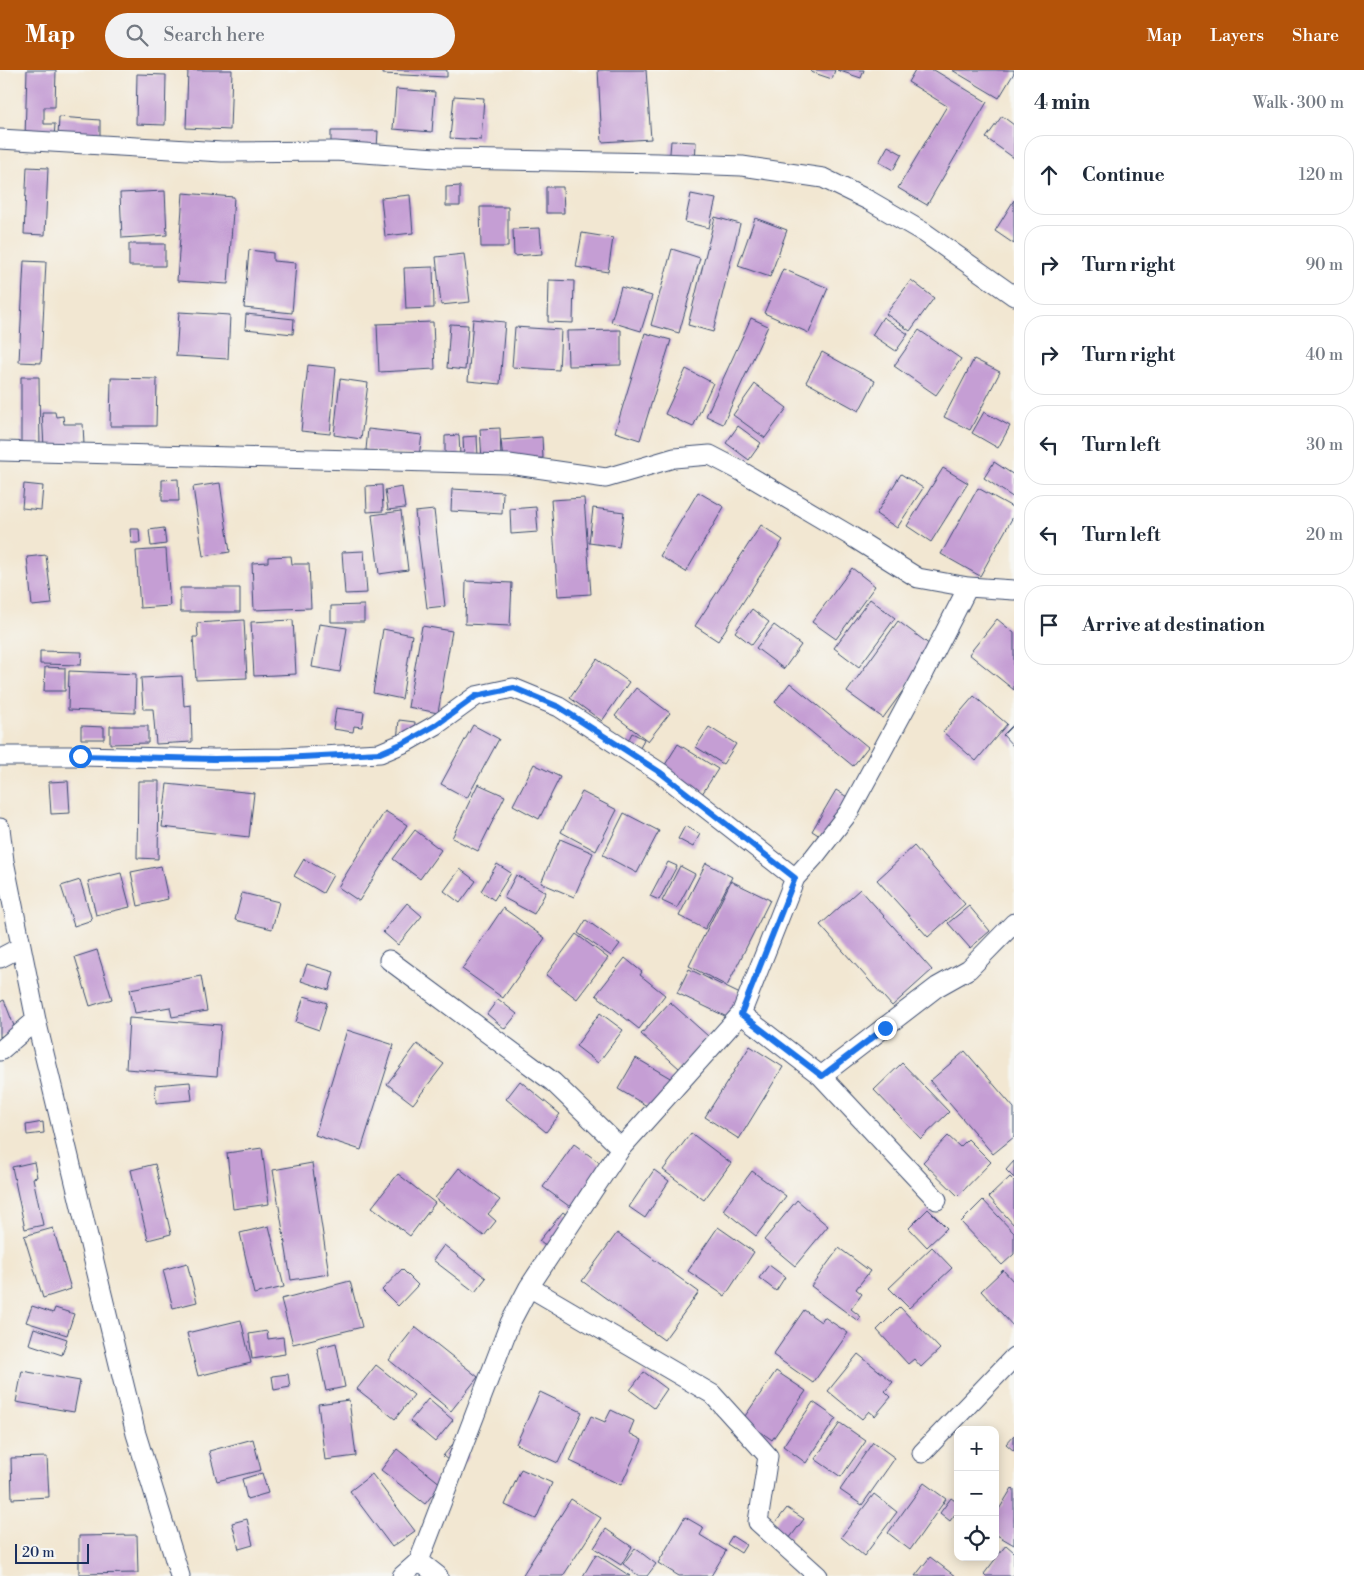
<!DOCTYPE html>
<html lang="en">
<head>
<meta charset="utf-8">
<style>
  body { margin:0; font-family:"Libre Bodoni",serif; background:#f2f2f3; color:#1f2937 }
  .controls { position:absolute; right:15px; bottom:15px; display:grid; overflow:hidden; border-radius:10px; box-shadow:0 2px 12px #0003 }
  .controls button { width:45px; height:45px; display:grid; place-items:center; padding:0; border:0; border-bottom:1px solid #e0e1e3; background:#fff; color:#1f2937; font:25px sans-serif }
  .scale { position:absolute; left:15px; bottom:12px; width:74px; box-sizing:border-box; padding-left:5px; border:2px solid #1b2f5e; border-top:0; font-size:14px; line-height:18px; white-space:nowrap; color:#1b2f5e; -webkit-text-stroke:4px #f6f6f2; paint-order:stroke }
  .stop { position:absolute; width:15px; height:15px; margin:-11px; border:4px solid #1a73e8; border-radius:50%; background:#fff }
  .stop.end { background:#1a73e8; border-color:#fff; box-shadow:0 1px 5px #0008 }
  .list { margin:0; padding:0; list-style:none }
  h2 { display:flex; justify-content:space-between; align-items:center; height:65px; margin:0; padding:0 20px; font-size:21px }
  h2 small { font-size:16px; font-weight:400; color:#747a83 }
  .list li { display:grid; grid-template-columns:32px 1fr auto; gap:15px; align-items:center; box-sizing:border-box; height:80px; margin:0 10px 10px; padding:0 10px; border:1px solid #e0e1e3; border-radius:20px }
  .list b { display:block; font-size:19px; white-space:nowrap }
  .list em { font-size:16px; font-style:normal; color:#747a83 }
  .icon { flex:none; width:28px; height:28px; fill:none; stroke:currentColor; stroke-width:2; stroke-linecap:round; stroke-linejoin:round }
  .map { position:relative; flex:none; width:1014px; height:1506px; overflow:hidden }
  header { display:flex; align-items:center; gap:30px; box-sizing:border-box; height:70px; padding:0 25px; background:#b45309; color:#fff }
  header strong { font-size:24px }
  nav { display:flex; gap:28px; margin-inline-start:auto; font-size:18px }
  .search { width:350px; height:45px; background:#f2f2f3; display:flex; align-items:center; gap:12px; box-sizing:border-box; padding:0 18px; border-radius:28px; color:#747a83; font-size:19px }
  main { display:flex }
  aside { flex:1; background:#fff }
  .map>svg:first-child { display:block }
  .building { fill:#c59ed4 }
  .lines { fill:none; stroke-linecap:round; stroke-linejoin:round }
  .street-casing { stroke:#3b4b6f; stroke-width:21 }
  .street { stroke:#fff; stroke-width:19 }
  .route { stroke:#1a73e8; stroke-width:6 }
</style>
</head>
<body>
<header>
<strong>Map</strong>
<div class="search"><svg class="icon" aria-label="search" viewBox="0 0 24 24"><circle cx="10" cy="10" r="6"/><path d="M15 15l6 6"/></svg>Search here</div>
<nav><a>Map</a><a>Layers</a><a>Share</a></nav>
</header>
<main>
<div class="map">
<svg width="1014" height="1506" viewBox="0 0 1014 1506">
  <rect width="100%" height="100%" fill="#f6f6f2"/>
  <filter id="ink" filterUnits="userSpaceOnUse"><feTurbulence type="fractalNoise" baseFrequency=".02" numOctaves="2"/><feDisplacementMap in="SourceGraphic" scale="10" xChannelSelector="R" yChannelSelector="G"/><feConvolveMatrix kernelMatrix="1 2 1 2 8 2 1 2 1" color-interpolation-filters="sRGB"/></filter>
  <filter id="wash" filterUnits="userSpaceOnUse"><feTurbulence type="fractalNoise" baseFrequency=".0096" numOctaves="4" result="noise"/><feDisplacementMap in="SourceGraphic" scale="20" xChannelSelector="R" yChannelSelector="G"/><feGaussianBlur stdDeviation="1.12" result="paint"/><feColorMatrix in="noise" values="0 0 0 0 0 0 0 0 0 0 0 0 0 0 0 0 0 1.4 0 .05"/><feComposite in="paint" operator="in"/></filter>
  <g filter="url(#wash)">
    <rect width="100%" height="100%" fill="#f2e7d2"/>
    <g id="blocks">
      <path class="building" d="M27,0H56L55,37H44V54H55L54,69L25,68Z
        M188,0H232L230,60L186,58Z
        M383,0H447V7L383,4Z
        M598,0H646L651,69L602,72Z
        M812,0H835L832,9L811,2Z
        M837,0H864L861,8Z
        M915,0H934L987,32L927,135L898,118L947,36L908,12Z
        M952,0H1014V3L999,28Z
        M137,4L166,5L165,55L136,54Z
        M396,19L435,22L432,62L393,59Z
        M454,26L484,28L481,70L450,68Z
        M1002,46L1014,55V88L986,68Z
        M59,47L100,50V70L58,68Z
        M331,61H378L377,78H331Z
        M671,71L696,72L695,96L669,95Z
        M888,76L902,84L893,100L879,92Z
        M27,97L48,98L45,165L24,164Z
        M460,116V136H446V117Z
        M546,117H563L564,143H546Z
        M165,121L167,165L122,168L120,123Z
        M183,123L234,127L228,214L177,211Z
        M691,124L716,129L709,158L685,152Z
        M410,125L413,163L385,166L381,128Z
        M1014,130V174L995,161Z
        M480,137H508V177H481Z
        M715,147L740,154L713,262L688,255Z
        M755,148L787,160L770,207L738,196Z
        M540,158L542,184L514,186L513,159Z
        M582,163L613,168L608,202L576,197Z
        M129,174H165V196H129Z
        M672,179L700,188L679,263L651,255Z
        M249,180L273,183V191L296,193L292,243L244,238Z
        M464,184L470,232L441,235L436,187Z
        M24,191L46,192L41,293L19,292Z
        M433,197L434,238L406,239L404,198Z
        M783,199L828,218L809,263L764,243Z
        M549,210L574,211L573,253L548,252Z
        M911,210L934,228L910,261L886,244Z
        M621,217L652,226L641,261L611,252Z
        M179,242L230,245L228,289L176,286Z
        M246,244L294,249L293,264L245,259Z
        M883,247L908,264L896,281L872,265Z
        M751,248L768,256L723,354L706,346Z
        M473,249L505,252L500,314L468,311Z
        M433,252L435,299L379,302L377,254Z
        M450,254L468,255L465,300L447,298Z
        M515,257L561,260L559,300L512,297Z
        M621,260V295L568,296L567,261Z
        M919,260L961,289L936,325L894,296Z
        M645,263L671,270L640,370L615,362Z
        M822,282L875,311L859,341L806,312Z
        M974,289L1000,302L970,360L944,347Z
        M308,295L336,298L330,364L301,361Z
        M686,299L713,313L693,357L665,344Z
        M21,307H39L40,381H21Z
        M111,308L157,309L156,356H110Z
        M340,309L368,313L361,369L334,365Z
        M755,314L787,338L765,368L733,345Z
        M42,342H55L56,347L63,346L64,354H83L84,375L44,377Z
        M984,342L1010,356L998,378L972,363Z
        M738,356L761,373L749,390L726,373Z
        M500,358L501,388L482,389L480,359Z
        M368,359L422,365L419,386L366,380Z
        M459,365L460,385H445V366Z
        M477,366L478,387L464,388L463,367Z
        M542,367L543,388L503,391L501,370Z
        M994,392L1014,405V428L984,408Z
        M943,398L968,413L931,472L907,456Z
        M901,404L923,418L897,458L876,444Z
        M178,409L179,431H162V410Z
        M220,413L230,482L203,486L193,417Z
        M24,414L43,416L41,440L22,438Z
        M382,415L383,441L367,442L366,416Z
        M402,417L405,438L388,440L385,420Z
        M978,418L1014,438V445L980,506L941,484Z
        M452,419L503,422L502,444L451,441Z
        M698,422L724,437L686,502L660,486Z
        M584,428L591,524L558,526L551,430Z
        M536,437L538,462L511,464L510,439Z
        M593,438L624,442L619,477L589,473Z
        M434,440L445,536L427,538L415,442Z
        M401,441L408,500L379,504L372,445Z
        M761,455L783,470L718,571L695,556Z
        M164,458L166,474L151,476L149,460Z
        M130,459H139L140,473H131Z
        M166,479L170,536L140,538L136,481Z
        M364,481L367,523L345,524L342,482Z
        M46,485L52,534L32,536L27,487Z
        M291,486L292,494H309L311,538L254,540L252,493L268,492V487Z
        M852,498L875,516L836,569L812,552Z
        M466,511L512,513L510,556L465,554Z
        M180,518H240V542H180Z
        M870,529L895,548L859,597L834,578Z
        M364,535V552H331V536Z
        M752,539L769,552L752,575L735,562Z
        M997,549L1014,563V620L969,584Z
        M244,550L247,608L196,610L193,567H198L197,553Z
        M293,550L296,604L254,606L251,552Z
        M898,551L934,578L883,648L847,622Z
        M319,554L347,558L340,602L312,597Z
        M774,555L801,575L784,599L756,578Z
        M422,556L452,561L438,643L408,637Z
        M383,559L412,565L402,629L373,623Z
        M40,581L82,582L81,595L40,594Z
        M597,589L629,612L602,651L570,628Z
        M45,597L65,598V621H44Z
        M69,601L136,604L135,643L68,640Z
        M182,606L184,636L191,635L192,672L156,674L153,639H143L141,608Z
        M790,613L868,677L853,696L775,632Z
        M636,618L670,643L648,671L615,646Z
        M974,626L1007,654L976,691L943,662Z
        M336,638L364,642L362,657L354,656L353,662L333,659Z
        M399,650L415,652L413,672L397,671Z
        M1014,654V677L1003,665Z
        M473,655L499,669L467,728L441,714Z
        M81,656L104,657V669H81Z
        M110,656H148V673L110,674Z
        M709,657L736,674L723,694L696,677Z
        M632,663L644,669L638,683L625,677Z
        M678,674L718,699L702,724L663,698Z
        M534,694L560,707L539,749L513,735Z
        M68,711L70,743L51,744L49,712Z
        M138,711H159L158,789L137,788Z
        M167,714L254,723L249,767L162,757Z
        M478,714L505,726L478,781L452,768Z
        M836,720L855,732L831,773L812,761Z
        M582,722L617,740L596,781L561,762Z
        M385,741L407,755L359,831L338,817Z
        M624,743L659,761L637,803L603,785Z
        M685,756L700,764L693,777L678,769Z
        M415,760L441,780L420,809L393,789Z
        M560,769L593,783L574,827L541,813Z
        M914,776L965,834L928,867L877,810Z
        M304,789L333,805L323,823L294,806Z
        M668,792L677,796L659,830L650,826Z
        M706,793L732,807L705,859L679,846Z
        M497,794L511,803L494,830L481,821Z
        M161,796L168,829L138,836L131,802Z
        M680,796L695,804L677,838L662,831Z
        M460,799L476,811L460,833L444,821Z
        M121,803L130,837L96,845L88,811Z
        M516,805L546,822L534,844L504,828Z
        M80,810L92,850L74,856L61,816Z
        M731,811L770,830L727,916L689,896Z
        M860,819L932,900L892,936L820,855Z
        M242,823L279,832L272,859L235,850Z
        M407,833L422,846L398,875L383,862Z
        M969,836L990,861L970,878L948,853Z
        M503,838L545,868L503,928L462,899Z
        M586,850L620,874L611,886L578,863Z
        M576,864L608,888L577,929L546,905Z
        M97,880L112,929L90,936L75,887Z
        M625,888L642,902L640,905L665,925L639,959L596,925Z
        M307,894L334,902L329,920L301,911Z
        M689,899L740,924L729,948L677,923Z
        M201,906L207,941L172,947L170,937L135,943L130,919Z
        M304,926L327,933L319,960L296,952Z
        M498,929L517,944L505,959L487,944Z
        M4,930L16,961L0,967V932Z
        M670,932L708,966L680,999L641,964Z
        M600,943L623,960L598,993L576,976Z
        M129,948L221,955L217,1006L126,999Z
        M347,960L394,975L361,1080L315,1065Z
        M417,974L444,994L413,1034L387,1014Z
        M750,976L783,997L739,1069L705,1047Z
        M965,981L1014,1038V1067L993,1084L930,1011Z
        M636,988L677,1012L659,1043L618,1019Z
        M902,993L949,1042L921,1069L874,1020Z
        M520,1011L560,1044L546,1062L506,1029Z
        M190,1012L192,1030L156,1033L155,1015Z
        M43,1052L44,1063L27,1065L26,1055Z
        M691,1063L731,1093L704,1130L663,1100Z
        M948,1066L960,1077L968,1069L991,1092L958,1126L923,1092Z
        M574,1074L612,1102L581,1145L543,1117Z
        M262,1078L269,1134L233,1139L227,1083Z
        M1014,1091V1108L1006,1100Z
        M34,1092L37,1107L33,1108L43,1155L25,1159L12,1097Z
        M312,1093L329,1204L291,1210L273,1100Z
        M155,1094L171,1164L148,1170L131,1100Z
        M459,1098L500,1130L488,1144L496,1151L484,1166L435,1128Z
        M654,1100L669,1111L645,1148L629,1137Z
        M752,1101L786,1126L756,1166L723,1140Z
        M398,1104L435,1133L410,1166L372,1137Z
        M1010,1107L1014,1111V1155L989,1127Z
        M797,1130L828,1156L795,1196L764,1170Z
        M983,1130L1014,1163V1184L1002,1195L961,1152Z
        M928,1139L947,1158L927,1177L909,1158Z
        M563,1142L578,1155L555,1184L539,1171Z
        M269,1156L284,1217L254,1224L240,1163Z
        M718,1157L754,1182L725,1226L688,1201Z
        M53,1158L71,1219L43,1228L24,1166Z
        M617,1163L699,1222L664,1270L582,1211Z
        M444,1175L486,1208L475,1222L433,1190Z
        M932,1177L952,1198L909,1238L889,1218Z
        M839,1178L870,1201L856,1219L862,1224L851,1239L861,1247L858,1251L811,1216Z
        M187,1193L197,1232L173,1238L163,1200Z
        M769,1195L785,1207L776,1221L759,1208Z
        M402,1199L418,1215L398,1236L382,1220Z
        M1003,1200L1014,1212V1257L981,1221Z
        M350,1211L362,1257L293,1274L281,1229Z
        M32,1236L53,1243L55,1238L74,1244L67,1265L26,1252Z
        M900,1237L940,1279L921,1297L914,1289L908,1294L877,1260Z
        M804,1240L821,1252L824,1247L848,1263L813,1313L773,1285Z
        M241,1250L251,1293L198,1306L187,1263Z
        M415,1257L478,1307L451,1341L389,1290Z
        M34,1258L67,1269L62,1285L29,1274Z
        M267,1261L268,1269L283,1267L285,1284L252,1289L249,1264Z
        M336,1273L345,1317L326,1321L317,1278Z
        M858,1284L893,1312L885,1321L891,1327L875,1346L869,1341L862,1349L828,1321Z
        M376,1295L414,1325L395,1349L357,1319Z
        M22,1301L80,1311L74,1342L16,1332Z
        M776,1301L806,1321L772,1370L743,1349Z
        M644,1302L667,1319L654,1338L630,1320Z
        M288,1304L290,1317L274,1320L272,1306Z
        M540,1322L582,1342L558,1393L516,1374Z
        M428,1329L453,1350L435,1372L410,1351Z
        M349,1330L356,1386L325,1390L318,1334Z
        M813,1332L836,1348L806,1393L783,1376Z
        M611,1340L634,1351L629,1363L642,1370L621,1415L570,1391L591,1346L605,1352Z
        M840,1353L866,1371L841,1407L815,1389Z
        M1014,1365V1381L1006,1374Z
        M253,1369L261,1400L217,1411L209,1381Z
        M873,1372L895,1388L862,1435L840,1420Z
        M453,1374L469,1386L459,1399L443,1386Z
        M397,1379L441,1414L425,1434L381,1400Z
        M47,1387L49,1427L12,1429L11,1388Z
        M521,1399L552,1413L536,1449L505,1435Z
        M262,1403L268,1423L247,1429L242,1409Z
        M372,1404L415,1461L392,1477L350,1421Z
        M924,1413L946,1429L910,1480L888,1463Z
        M1012,1418L1014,1420V1475L995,1464V1446Z
        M874,1424L897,1442L864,1486L841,1467Z
        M951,1428L958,1433V1440L950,1451L940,1443Z
        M571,1429L601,1448L563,1506H522Z
        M787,1438L804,1449L789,1469L772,1457Z
        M685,1447L704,1458L700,1465L726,1481L711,1506H679L658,1493Z
        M247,1449L253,1475L239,1479L232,1453Z
        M606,1459L632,1477L621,1495L594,1478Z
        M137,1465L138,1503L79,1504V1466Z
        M732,1466L746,1475L741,1483L727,1474Z
        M1006,1475L1014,1482V1506H986L984,1504Z
        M635,1478L656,1494L647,1506H639L623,1494Z
        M596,1484L630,1506H583Z
        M930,1487L955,1506H915Z"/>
    </g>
  </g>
  <g filter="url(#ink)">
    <use href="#blocks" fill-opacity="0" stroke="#3b4b6f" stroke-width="1"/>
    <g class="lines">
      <g class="street-casing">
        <path id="street" d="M0,69L222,82L335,81L450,89L659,93L742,96L823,108L870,131L925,163L1014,226
          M0,381L509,394L606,408L674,388L710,385L739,400L851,466L918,508L968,517L1014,520
          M0,686H80L214,689L282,688L380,683L406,672L436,655L476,626L513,618L559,637L661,703L795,808
          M0,758L4,791L36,950L100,1216L136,1364L180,1506
          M0,888L21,877
          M389,890L553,1012L621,1078
          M741,944L821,1006L937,1130
          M0,981L36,950
          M821,1006L937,917L969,899L1014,853
          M529,1217L712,1324L768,1386L758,1452L818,1506
          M922,1383L1014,1287
          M419,1491L438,1506
          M402,1506L419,1491L510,1253L529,1217L621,1078L741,944L795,808L814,787L849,742L922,607L968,517"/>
      </g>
      <use href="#street" class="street"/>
    </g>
  </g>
  <g class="lines" filter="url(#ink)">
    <path class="route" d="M80,686L214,689L282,688L380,683L406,672L436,655L476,626L514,618L559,637L661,703L795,808L741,944L822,1006L885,958"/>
  </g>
</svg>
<div class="controls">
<button>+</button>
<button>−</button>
<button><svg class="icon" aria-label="locate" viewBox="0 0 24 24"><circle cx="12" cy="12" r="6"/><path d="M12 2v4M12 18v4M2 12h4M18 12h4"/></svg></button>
</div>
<div class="scale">20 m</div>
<div class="stop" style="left:80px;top:686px"></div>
<div class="stop end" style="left:885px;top:958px"></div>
</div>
<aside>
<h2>4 min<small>Walk · 300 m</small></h2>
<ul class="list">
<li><svg class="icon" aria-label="ahead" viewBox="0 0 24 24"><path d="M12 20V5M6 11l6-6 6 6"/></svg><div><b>Continue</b></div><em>120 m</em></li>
<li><svg class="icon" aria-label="right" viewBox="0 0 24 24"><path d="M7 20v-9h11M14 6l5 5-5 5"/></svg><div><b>Turn right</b></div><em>90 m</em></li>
<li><svg class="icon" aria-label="right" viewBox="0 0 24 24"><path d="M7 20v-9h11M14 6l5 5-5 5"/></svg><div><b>Turn right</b></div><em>40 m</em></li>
<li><svg class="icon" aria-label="left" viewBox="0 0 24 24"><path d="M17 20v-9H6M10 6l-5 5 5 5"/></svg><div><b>Turn left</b></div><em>30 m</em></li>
<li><svg class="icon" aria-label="left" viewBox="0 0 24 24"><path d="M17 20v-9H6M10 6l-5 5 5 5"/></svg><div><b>Turn left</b></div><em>20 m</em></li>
<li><svg class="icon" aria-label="arrive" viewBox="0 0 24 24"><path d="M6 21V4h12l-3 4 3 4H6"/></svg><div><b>Arrive at destination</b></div></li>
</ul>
</aside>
</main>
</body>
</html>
